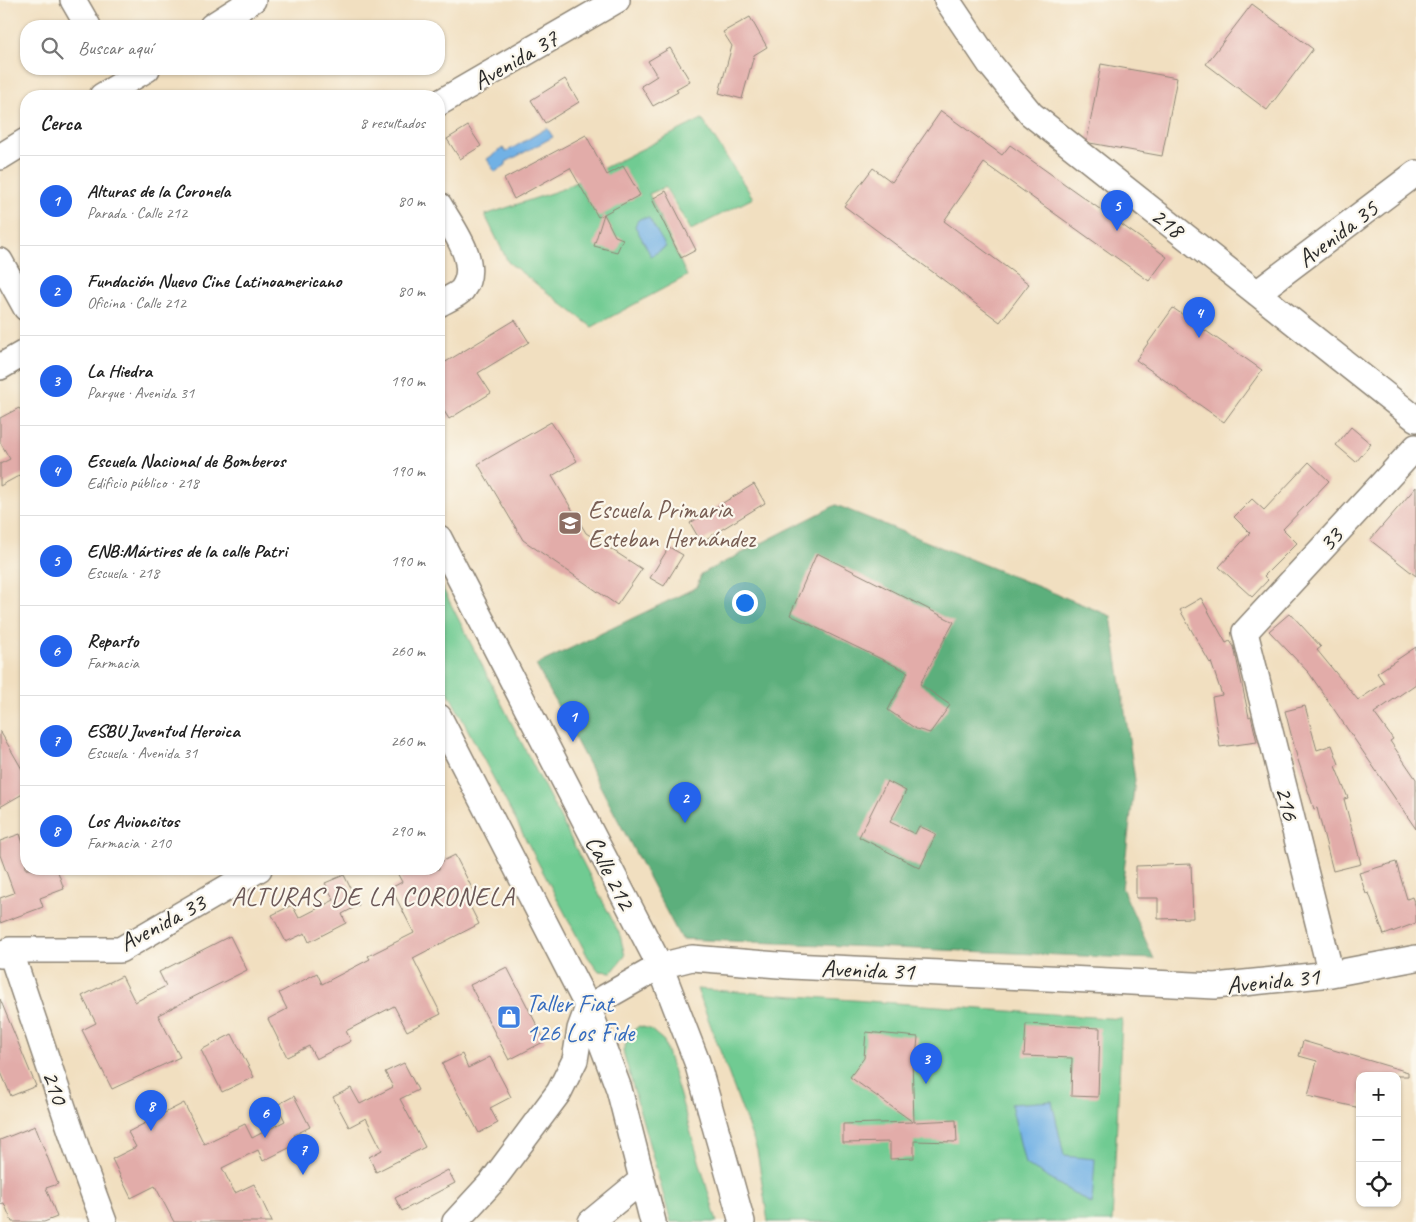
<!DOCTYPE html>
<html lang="es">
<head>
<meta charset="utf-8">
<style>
  body { margin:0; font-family:Caveat,sans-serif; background:#f2f2f2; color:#222 }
  .controls { position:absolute; right:15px; bottom:15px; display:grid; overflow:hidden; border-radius:10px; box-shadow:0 1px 4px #0004 }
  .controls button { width:45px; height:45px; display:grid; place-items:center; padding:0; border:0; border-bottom:1px solid #e0e0e0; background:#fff; color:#222; font:25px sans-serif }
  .you { position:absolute; left:744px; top:602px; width:18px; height:18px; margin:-12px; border:4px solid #fff; border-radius:50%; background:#1a73e8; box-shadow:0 0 0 8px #1a73e833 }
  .badge { display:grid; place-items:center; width:32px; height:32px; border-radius:50%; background:#2563eb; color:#fff; font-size:16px; font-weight:700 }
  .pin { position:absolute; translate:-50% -41px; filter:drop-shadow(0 1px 2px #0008) }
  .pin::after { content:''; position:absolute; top:26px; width:18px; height:15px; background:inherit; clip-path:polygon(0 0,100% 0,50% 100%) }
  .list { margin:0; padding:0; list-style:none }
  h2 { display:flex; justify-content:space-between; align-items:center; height:65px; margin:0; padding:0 20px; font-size:21px }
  h2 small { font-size:16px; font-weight:400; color:#767676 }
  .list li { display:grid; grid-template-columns:32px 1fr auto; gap:15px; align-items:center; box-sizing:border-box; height:90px; padding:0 20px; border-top:1px solid #e0e0e0 }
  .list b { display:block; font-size:19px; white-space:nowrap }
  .list p { margin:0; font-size:16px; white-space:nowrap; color:#767676 }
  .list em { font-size:16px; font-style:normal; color:#767676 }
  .icon { flex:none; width:28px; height:28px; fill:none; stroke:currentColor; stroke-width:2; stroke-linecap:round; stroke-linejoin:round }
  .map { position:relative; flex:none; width:1416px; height:1222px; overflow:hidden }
  .search { position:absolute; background:#fff; box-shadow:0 1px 4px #0004; left:20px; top:20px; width:425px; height:55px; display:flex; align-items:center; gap:12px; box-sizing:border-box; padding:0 18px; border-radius:20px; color:#767676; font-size:19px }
  .panel { position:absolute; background:#fff; box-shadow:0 1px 4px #0004; left:20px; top:90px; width:425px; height:785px; border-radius:20px }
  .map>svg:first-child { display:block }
  .green { fill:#70cb92; stroke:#4e7b5e }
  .forest { fill:#5caf7c; stroke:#446d54 }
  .water { fill:#71b1e5; stroke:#4e6e88 }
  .building { fill:#e2aca9 }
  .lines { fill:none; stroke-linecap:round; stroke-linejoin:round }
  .minor-casing { stroke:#8e8576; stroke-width:28 }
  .minor { stroke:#fff; stroke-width:25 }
  .labels { text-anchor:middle; stroke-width:4.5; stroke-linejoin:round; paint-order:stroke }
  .street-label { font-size:25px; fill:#2b2b2b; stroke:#fbf7ec }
  .education-label { font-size:25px; fill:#785e54; stroke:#fbf7ec; text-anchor:start }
  .shop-label { font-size:25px; fill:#366cbe; stroke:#fbf7ec; text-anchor:start }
  .neighbourhood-label { font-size:26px; letter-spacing:1px; fill:#6b5857; stroke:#fbf7ec }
</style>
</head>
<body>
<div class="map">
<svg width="1416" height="1222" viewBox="0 0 1416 1222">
  <rect width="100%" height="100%" fill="#fbf7ec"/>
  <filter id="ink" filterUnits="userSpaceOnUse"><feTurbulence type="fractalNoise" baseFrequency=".02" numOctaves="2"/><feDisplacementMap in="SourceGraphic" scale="10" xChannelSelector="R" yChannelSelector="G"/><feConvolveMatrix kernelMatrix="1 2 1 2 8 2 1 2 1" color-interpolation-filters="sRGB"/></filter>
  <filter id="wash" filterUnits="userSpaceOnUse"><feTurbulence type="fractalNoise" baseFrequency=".0096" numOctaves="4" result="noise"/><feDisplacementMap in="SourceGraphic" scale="20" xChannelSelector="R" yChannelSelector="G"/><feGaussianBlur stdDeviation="1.12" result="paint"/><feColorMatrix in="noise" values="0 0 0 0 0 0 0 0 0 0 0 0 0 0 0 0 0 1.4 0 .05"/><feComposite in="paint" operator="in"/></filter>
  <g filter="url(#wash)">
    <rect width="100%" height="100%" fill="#f1dfc0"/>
    <path class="green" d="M702,119L753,198L691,230L665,187L649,194L687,276L592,327L508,262L485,215L560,190Z
      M439,581L620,935L625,956L612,972L599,971L588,957L439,675Z
      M697,989L1122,1019L1112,1222H768L757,1150Z
      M639,1026L650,1029L664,1041L717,1222H671L623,1051L631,1032Z"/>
    <path class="forest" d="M836,505L1111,616L1135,780L1122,888L1154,959L681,939L536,665L697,587L701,574Z"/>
    <path class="water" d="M547,128L553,137L506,162V165L495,172L487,159L503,148L506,152Z
      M642,218H649L666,247L651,256L635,226L638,220Z
      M1052,1101L1064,1156L1095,1159L1092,1204L1025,1164L1011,1104Z"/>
    <g id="blocks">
      <path class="building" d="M1252,4L1313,49L1267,110L1206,64Z
        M750,17L767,47L754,55L742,99L719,93L732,46L723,32Z
        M670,48L690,81L676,89L678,92L653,106L641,86L657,76L648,61Z
        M1101,64L1177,78L1162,156L1090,143L1087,140Z
        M565,79L579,102L545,123L531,100Z
        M941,111L1002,155L1010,145L1167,257L1149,281L984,163L944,221L1029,284L1000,322L844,206L873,168L892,182Z
        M468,126L481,146L460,159L447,139Z
        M586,135L607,175L623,166L640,195L604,214L615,236L623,239L617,252L594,246L604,214L598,217L570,168L514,199L504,179Z
        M666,191L696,250L681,258L652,199Z
        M1173,308L1262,370L1224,422L1136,360Z
        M515,320L529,342L478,373L491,393L449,419L439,403V366Z
        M19,408L26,417V472L0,486V464L10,459L0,442V418Z
        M551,422L577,461L552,476L586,533L642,569L617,605L523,540L478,464Z
        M1351,427L1371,444L1356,462L1336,445Z
        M1309,462L1329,481L1283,529L1297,543L1264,576L1268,580L1252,597L1219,567L1250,533L1234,517L1252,499L1264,510Z
        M754,484L765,503L701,542L690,523Z
        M1416,487V576L1370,540Z
        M669,547L683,555L664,586L650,578Z
        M817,553L954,622L920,684L950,705L930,733L916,729L888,710L908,672L790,615Z
        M1201,598L1226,643L1230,641L1234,647L1249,717L1251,716L1257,742L1220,747L1212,697L1222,695L1211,662L1210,663L1180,610Z
        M1290,613L1321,647L1317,650L1358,700L1384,683L1377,673L1416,647V684L1374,713L1393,739L1390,741L1416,779V829L1309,673L1269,631Z
        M1305,706L1317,750L1332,745L1339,764L1335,766L1348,798L1344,799L1361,864L1333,871L1317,808L1314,809L1297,757L1285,711Z
        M0,731L26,776V792L0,807Z
        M887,781L906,791L890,822L915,834L919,826L936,834L920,868L859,837Z
        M20,834L26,852V869H57L64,889L40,898L43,907L0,923V898L14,893L0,855V841Z
        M455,855L474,892L465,896L479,924L413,958L441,1014L407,1031L394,1006L346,1031L351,1041L316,1059L309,1046L287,1057L268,1019L287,1009L279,993L317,973L322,984L370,959L368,956L414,933L391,888L402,882L395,869H439V863Z
        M1396,862L1407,899L1412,897L1416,907V923L1384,935L1369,893L1366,894L1359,873Z
        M1191,864L1193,918L1158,919V898H1136V866Z
        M344,875L359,905L342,914L346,923L309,942L305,933L286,942L272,915L292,905L299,918L334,900L325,883Z
        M230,936L247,970L158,1015L180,1057L112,1089L82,1030L96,1023L82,996L122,976L135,1002L166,986L159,972Z
        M507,967L545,1041L509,1060L470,985Z
        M0,999L36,1086L11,1096L0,1070Z
        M1026,1024L1100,1028L1098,1097L1071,1096L1072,1058L1024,1056Z
        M866,1032L918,1037L916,1059L912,1058L914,1122L956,1120L957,1142L914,1141V1158L890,1159V1142L843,1143V1124L913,1122L850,1077L864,1058Z
        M232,1034L254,1077L222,1092L201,1050Z
        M1303,1041L1408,1072V1076H1360V1108L1308,1096L1317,1061L1299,1056Z
        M462,1054L468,1068L490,1057L511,1097L490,1108L498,1123L479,1133L442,1064Z
        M404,1063L418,1090L400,1099L425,1147L376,1172L369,1157L382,1150L366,1118L349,1127L333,1097L351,1088L360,1104L393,1087L385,1072Z
        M294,1096L310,1127L294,1135L299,1143L263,1161L258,1150L222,1168L235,1193L254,1184L272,1222H174L155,1186L131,1198L112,1159L136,1147L128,1132L184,1103L204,1144L245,1124L252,1138L285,1121L277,1105Z
        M35,1126L58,1184L46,1188L57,1217L44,1222H12L4,1203L0,1204V1140Z
        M448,1170L455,1183L402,1211L395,1198Z"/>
    </g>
  </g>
  <g filter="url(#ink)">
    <use href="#blocks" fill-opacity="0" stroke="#8e8576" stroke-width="1"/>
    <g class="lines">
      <g class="minor-casing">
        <path id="minor" d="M73,0L88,26
          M947,0L990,64L1031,114L1416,419
          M212,26L253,0
          M102,96L147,69
          M439,103L617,0
          M0,157L26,141
          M439,205C452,228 482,264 462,290C457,296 445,300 439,304
          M0,261L26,308
          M1257,293L1416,173
          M0,367L26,352
          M439,538L660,966L697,1062L742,1222
          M439,717L588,1007L619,1089L653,1222
          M10,950L77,1149L104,1222
          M0,955L10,950H120L259,869
          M1331,974L1245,632L1416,447
          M455,1222L491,1183L559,1092L575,1060L580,1029L588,1007L660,966L692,958L791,966L1215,986L1331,974L1416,958
          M591,1222L642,1180"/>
      </g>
      <use href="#minor" class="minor"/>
    </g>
  </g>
  <defs>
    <g id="school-square" transform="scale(1.25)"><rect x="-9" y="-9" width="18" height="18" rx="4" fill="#8d6e63" stroke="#fbf7ec"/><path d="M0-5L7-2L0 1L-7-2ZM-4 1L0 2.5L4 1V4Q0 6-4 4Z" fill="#fff"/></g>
    <g id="shop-square" transform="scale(1.25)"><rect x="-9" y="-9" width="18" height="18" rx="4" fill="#3f7fe0" stroke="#fbf7ec"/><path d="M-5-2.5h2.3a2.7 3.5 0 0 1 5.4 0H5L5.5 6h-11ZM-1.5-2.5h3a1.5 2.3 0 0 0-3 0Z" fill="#fff"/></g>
  </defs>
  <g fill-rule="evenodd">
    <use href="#school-square" x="570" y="523"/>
    <use href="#shop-square" x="509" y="1017"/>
  </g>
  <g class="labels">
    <g class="street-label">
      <text transform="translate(515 59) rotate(-30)" y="9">Avenida 37</text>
      <text transform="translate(1168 222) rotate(38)" y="9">218</text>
      <text transform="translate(1337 233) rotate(-37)" y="9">Avenida 35</text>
      <text transform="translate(1330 539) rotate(-47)" y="9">33</text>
      <text transform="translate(1288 803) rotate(76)" y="9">216</text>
      <text transform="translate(611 872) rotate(63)" y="9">Calle 212</text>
      <text transform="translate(162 922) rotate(-28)" y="9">Avenida 33</text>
      <text transform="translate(868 969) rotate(2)" y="9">Avenida 31</text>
      <text transform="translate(1273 980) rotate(-6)" y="9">Avenida 31</text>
      <text transform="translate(56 1087) rotate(71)" y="9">210</text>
    </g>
    <g class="education-label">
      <text x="588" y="518">Escuela Primaria<tspan x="588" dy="29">Esteban Hernández</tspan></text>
    </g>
    <g class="shop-label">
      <text x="526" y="1012">Taller Fiat<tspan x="526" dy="29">126 Los Fide</tspan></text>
    </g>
    <g class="neighbourhood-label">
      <text x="373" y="905">ALTURAS DE LA CORONELA</text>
    </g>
  </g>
</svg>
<div class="controls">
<button>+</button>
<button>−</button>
<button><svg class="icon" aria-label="locate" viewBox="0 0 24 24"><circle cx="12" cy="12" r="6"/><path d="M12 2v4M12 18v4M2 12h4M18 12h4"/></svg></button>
</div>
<div class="you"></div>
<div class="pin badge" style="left:573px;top:742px">1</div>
<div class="pin badge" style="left:685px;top:823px">2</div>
<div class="pin badge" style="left:926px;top:1084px">3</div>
<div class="pin badge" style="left:1199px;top:338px">4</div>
<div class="pin badge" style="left:1117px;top:231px">5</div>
<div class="pin badge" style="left:265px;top:1138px">6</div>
<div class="pin badge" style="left:303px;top:1175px">7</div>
<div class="pin badge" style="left:151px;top:1131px">8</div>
<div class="search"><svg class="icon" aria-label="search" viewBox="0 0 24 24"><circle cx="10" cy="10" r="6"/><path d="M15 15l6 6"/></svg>Buscar aquí</div>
<section class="panel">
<h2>Cerca<small>8 resultados</small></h2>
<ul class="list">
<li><span class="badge">1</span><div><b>Alturas de la Coronela</b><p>Parada · Calle 212</p></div><em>80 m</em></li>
<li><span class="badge">2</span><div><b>Fundación Nuevo Cine Latinoamericano</b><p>Oficina · Calle 212</p></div><em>80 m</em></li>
<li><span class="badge">3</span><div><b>La Hiedra</b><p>Parque · Avenida 31</p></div><em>190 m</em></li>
<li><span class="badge">4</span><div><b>Escuela Nacional de Bomberos</b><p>Edificio público · 218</p></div><em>190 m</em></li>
<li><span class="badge">5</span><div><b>ENB:Mártires de la calle Patri</b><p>Escuela · 218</p></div><em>190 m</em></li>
<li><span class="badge">6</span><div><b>Reparto</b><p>Farmacia</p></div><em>260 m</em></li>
<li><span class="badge">7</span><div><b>ESBU Juventud Heroica</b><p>Escuela · Avenida 31</p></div><em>260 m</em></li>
<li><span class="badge">8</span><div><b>Los Avioncitos</b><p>Farmacia · 210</p></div><em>290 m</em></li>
</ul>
</section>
</div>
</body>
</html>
